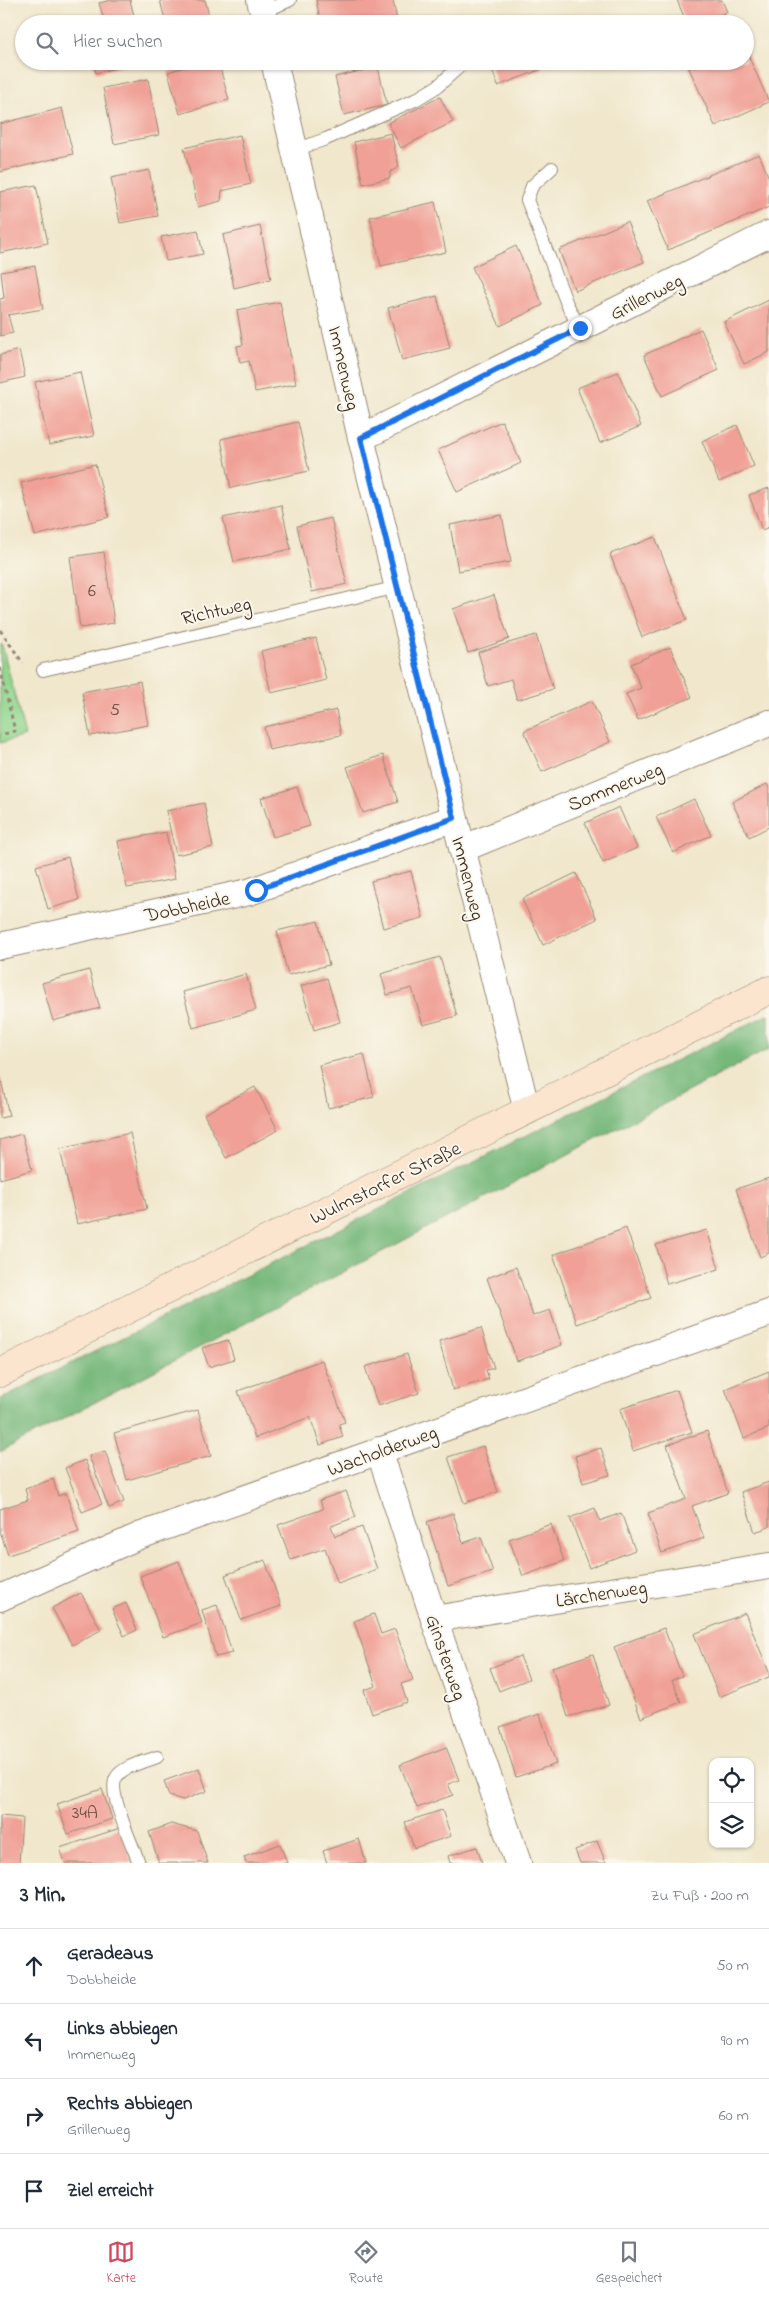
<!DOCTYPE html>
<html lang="de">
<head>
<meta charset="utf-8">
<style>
  body { margin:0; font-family:"Indie Flower",sans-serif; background:#f2f2f3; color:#1f2937 }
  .controls { position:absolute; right:15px; bottom:15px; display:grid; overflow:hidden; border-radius:10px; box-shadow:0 1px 4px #0004 }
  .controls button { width:45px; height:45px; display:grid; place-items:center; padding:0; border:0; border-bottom:1px solid #e0e1e3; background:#fff; color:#1f2937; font:25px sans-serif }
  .stop { position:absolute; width:15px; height:15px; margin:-11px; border:4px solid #1a73e8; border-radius:50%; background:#fff }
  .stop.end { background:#1a73e8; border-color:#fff; box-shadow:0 1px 5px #0008 }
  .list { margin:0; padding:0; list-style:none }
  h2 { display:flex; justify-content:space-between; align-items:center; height:65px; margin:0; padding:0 20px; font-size:21px }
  h2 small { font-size:16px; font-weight:400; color:#747a83 }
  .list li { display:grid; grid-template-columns:32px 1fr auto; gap:15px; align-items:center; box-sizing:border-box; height:75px; padding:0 20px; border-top:1px solid #e0e1e3 }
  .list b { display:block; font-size:19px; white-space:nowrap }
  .list p { margin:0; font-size:16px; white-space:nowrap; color:#747a83 }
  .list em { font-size:16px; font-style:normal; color:#747a83 }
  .icon { flex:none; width:28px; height:28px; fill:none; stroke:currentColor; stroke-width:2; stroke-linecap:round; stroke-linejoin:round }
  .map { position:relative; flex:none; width:769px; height:1863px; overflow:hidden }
  .search { position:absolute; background:#fff; box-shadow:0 1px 4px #0004; left:15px; right:15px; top:15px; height:55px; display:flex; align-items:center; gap:12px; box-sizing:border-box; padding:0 18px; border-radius:28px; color:#747a83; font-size:19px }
  .sheet { height:365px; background:#fff }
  nav { display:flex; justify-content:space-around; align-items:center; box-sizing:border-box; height:70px; border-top:1px solid #e0e1e3; background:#fff; font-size:14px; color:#747a83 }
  nav a { display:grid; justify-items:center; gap:2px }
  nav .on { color:#d1495b }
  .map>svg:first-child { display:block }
  .green { fill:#93d790; stroke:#678057 }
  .forest { fill:#76b87a; stroke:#58714c }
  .building { fill:#f0a096 }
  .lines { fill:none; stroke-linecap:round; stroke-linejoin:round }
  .service-casing { stroke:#968875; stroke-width:14 }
  .minor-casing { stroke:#968875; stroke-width:28 }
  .secondary-casing { stroke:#968875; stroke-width:29 }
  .path { stroke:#968875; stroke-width:3; stroke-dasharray:4 4; stroke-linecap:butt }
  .service { stroke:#fff; stroke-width:12 }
  .minor { stroke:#fff; stroke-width:26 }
  .secondary { stroke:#fbe5cf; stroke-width:28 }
  .route { stroke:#1a73e8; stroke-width:6 }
  .labels { text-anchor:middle; stroke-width:4; stroke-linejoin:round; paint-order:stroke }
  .number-label { font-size:18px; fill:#68483c }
  .street-label { font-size:20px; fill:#3b2a1e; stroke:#fbf7ec }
</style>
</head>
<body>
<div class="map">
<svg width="769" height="1863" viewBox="0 0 769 1863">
  <rect width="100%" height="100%" fill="#fbf7ec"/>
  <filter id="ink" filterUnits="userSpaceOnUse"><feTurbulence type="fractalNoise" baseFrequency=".02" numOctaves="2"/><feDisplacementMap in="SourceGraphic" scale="10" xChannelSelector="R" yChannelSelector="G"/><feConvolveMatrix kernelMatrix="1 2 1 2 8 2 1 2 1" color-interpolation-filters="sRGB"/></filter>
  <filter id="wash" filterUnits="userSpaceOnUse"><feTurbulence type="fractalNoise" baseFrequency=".0096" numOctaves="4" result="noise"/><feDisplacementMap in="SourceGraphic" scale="20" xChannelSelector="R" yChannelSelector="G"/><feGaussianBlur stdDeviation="1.12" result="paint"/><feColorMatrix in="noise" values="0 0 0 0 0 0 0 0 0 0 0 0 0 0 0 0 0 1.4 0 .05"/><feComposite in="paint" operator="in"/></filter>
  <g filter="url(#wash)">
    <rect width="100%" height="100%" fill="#f0e7cc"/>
    <path class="green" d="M0,645H2L25,736L0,743Z"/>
    <path class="forest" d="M769,1014V1049L0,1452V1399Z"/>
    <g id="blocks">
      <path class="building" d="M112,0H130L136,24H105L99,3Z
        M160,0H205L211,24H166Z
        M316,0H393L397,20L378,24H321Z
        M677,0H722L727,12L699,24H687Z
        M745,48L769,102L715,126L688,66L698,61H745Z
        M93,61H138V62L96,73Z
        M205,61H218L229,100L180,114L168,72Z
        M489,61H539L542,69L498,86Z
        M378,67L387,105L344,115L335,77Z
        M148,79L159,135L114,144L103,88Z
        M440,97L453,122L401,148L388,123Z
        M62,108L73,154L0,172V124Z
        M391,133L399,167L390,172V178L363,184L354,142Z
        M240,135L251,184L222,191L221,201L198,207L184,148Z
        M759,154L769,178V207L668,250L647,201Z
        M149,170L158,216L120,223L111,178Z
        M36,185L48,243L0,253V192Z
        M435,202L446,252L381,266L370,217Z
        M627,222L644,262L575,291L559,250Z
        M260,226L271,279L234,288L223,235Z
        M198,230L203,254L166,261L161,237Z
        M516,246L543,305L500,326L472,267Z
        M35,266L43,309L8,315L13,333L0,336V299L4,298L1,272Z
        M437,296L450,348L402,360L388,308Z
        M769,300V352L744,364L724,322Z
        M280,302L296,384L255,392L249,361L240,363L237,346L243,345L237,310Z
        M701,329L719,370L662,396L644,355Z
        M19,350L25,377L0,383V355Z
        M80,372L94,436L49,445L35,382Z
        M618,372L641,426L600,443L577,388Z
        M502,421L521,463L457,492L438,450Z
        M298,422L309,471L231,488L221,439Z
        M737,425L754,466L719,482L702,441Z
        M95,464L109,517L35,536L21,483Z
        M769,488V527L762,530L749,495Z
        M281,505L291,549L234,562L223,518Z
        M502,515L511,562L458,571L450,525Z
        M331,518L347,584L312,592L297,526Z
        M655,537L687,620L642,637L610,554Z
        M104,552L114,623L80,628L70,557Z
        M494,595L509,639L468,653L453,609Z
        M536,635L553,689L517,700L511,679L488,686L478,652Z
        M316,638L326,680L271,693L261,651Z
        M670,647L692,697L638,720L626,694L641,688L631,664Z
        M140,681L148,725L90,736L82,692Z
        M592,701L610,742L542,772L524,731Z
        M336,710L341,735L269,750L264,727Z
        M383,755L398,802L363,813L347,767Z
        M767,784L769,788V827L749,837L732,802Z
        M297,787L310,826L273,837L261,798Z
        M694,799L711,835L673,853L656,817Z
        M204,803L213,847L176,855L166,811Z
        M619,807L637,848L603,863L585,823Z
        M166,832L175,879L127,888L118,841Z
        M68,857L79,900L48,909L36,866Z
        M411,871L423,918L383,928L371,881Z
        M576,873L597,919L543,945L522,899Z
        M318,921L329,965L288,975L277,931Z
        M440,957L457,1016L423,1025L412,988L387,995L381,974Z
        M89,970L100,1008L53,1021L42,983Z
        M246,974L256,1010L193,1028L183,992Z
        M327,978L340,1022L314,1030L301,986Z
        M364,1054L374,1097L328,1108L319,1065Z
        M0,1075L9,1116L0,1118Z
        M255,1087L278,1130L226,1158L204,1114Z
        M130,1133L147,1209L77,1224L60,1149Z
        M22,1134L32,1170L0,1179V1140Z
        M769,1178V1253L760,1257L736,1189Z
        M626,1228L651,1298L577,1324L553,1255Z
        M707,1230L719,1269L667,1284L656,1245Z
        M516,1267L533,1316L550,1310L562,1345L517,1361L487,1278Z
        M481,1328L494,1368L486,1370L489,1379L453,1390L439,1341Z
        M228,1340L234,1359L209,1367L202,1348Z
        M407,1354L419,1393L378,1406L365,1367Z
        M322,1360L345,1422L339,1424L343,1437L320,1445L310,1417L255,1438L238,1391Z
        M769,1371V1428L744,1438L725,1389Z
        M677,1390L692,1432L633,1451L620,1409Z
        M198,1410L211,1456L127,1480L114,1433Z
        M707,1431L728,1493L692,1506L704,1538L662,1553L648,1513L686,1499L667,1445Z
        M483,1446L498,1492L464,1503L448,1457Z
        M601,1448L610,1475L583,1483L575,1456Z
        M105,1451L124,1502L109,1508L89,1456Z
        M85,1460L102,1504L82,1512L65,1468Z
        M53,1479L58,1496L66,1493L79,1532L8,1555L0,1531V1509L28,1500L25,1489Z
        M769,1482V1527L755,1532L741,1492Z
        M346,1491L356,1517L331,1526L335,1536L362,1527L377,1569L338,1584L325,1548L291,1560L278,1525L323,1509L320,1500Z
        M595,1508L600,1521L621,1513L635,1550L589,1568L570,1518Z
        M453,1513L463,1543L481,1537L493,1572L448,1586L427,1522Z
        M551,1524L564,1561L523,1576L509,1539Z
        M265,1560L281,1606L241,1620L225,1575Z
        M179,1561L202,1623L163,1637L140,1576Z
        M81,1593L101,1630L72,1645L52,1608Z
        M126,1603L137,1630L124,1636L112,1609Z
        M217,1605L232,1653L216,1657L202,1610Z
        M745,1613L769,1672V1677L719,1697L694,1634Z
        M374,1614L381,1634L395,1629L413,1680L401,1684L407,1702L372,1714L364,1690L376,1686L354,1621Z
        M664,1628L682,1676L672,1680L681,1702L641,1718L614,1647Z
        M593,1654L609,1705L568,1717L552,1667Z
        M520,1656L529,1679L499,1691L490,1668Z
        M540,1714L556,1764L516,1777L500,1727Z
        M446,1747L459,1780L448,1784L453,1795L417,1808L400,1765Z
        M199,1768L207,1791L183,1800L169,1796L164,1781Z
        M102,1789L112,1819L68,1834L57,1804Z
        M442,1810L451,1836L414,1848L405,1822Z
        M0,1816L22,1818L19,1863H0Z
        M171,1824L197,1831L208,1863H159L149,1832Z
        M120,1828L132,1863H65L60,1848Z
        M359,1839L366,1863H327L323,1851Z
        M597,1841L606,1863H580L575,1850Z
        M280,1844L287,1863H246L244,1857Z
        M477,1847L482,1863H450L448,1856Z"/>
    </g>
  </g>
  <g filter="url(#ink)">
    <use href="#blocks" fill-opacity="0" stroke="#968875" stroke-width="1"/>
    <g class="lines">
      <g class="service-casing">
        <path id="service" d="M263,12L290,0
          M295,150L326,139L415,100L438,86L460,66
          M552,168L532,186L527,200L567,304L580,329
          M43,670L398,587
          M139,1863C133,1846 107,1792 116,1778C122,1766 145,1762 157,1757"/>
      </g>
      <g class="minor-casing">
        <path id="minor" d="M260,0L266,24
          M274,61L361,438L527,1111
          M361,438L769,234
          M462,849L769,723
          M0,946L249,892L454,818
          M379,1450L434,1619L518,1863
          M0,1598L139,1536L769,1313
          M434,1619L769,1566"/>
      </g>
      <g class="secondary-casing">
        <path id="secondary" d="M0,1373L769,990"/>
      </g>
      <path class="path" d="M0,630L23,663
        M0,668L15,731L0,735"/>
      <use href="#service" class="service"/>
      <use href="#minor" class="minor"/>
      <use href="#secondary" class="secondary"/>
    </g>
  </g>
  <g class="lines" filter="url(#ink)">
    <path class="route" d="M256,890L454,818L361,438L580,328"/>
  </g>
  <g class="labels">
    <g class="number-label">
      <text x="92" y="596">6</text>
      <text x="115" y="715">5</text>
      <text x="85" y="1818">34A</text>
    </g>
    <g class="street-label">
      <text transform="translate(646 296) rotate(-27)" y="7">Grillenweg</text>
      <text transform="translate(345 368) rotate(77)" y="7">Immenweg</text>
      <text transform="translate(216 610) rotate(-13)" y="7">Richtweg</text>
      <text transform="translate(615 786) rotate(-22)" y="7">Sommerweg</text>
      <text transform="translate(469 878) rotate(76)" y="7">Immenweg</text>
      <text transform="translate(187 906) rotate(-12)" y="7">Dobbheide</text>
      <text transform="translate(385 1182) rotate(-26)" y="7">Wulmstorfer Straße</text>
      <text transform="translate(382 1450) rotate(-20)" y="7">Wacholderweg</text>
      <text transform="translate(601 1593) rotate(-9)" y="7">Lärchenweg</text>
      <text transform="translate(447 1657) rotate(71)" y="7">Ginsterweg</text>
    </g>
  </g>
</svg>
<div class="controls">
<button><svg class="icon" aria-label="locate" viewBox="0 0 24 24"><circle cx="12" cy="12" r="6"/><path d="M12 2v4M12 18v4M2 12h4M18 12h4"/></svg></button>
<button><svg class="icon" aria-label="layers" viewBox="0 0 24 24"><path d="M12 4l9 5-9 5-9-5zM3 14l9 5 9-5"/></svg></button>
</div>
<div class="stop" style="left:256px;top:890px"></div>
<div class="stop end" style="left:580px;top:328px"></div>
<div class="search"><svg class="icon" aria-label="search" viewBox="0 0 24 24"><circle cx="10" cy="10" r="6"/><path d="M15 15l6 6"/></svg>Hier suchen</div>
</div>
<section class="sheet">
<h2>3 Min.<small>Zu Fuß · 200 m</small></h2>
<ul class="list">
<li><svg class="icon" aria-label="ahead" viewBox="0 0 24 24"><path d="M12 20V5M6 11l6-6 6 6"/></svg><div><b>Geradeaus</b><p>Dobbheide</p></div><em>50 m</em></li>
<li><svg class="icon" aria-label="left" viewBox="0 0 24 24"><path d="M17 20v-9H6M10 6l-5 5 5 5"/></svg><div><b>Links abbiegen</b><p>Immenweg</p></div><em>90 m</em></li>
<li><svg class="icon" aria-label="right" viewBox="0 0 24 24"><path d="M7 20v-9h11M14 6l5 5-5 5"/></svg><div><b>Rechts abbiegen</b><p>Grillenweg</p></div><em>60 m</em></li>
<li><svg class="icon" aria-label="arrive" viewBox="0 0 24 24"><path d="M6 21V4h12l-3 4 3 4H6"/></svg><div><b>Ziel erreicht</b></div></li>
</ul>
</section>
<nav>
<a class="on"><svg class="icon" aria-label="map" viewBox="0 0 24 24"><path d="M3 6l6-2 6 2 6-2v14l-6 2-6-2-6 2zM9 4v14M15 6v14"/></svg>Karte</a>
<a><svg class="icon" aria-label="directions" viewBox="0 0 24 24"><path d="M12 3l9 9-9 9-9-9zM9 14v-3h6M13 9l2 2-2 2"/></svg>Route</a>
<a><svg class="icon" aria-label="saved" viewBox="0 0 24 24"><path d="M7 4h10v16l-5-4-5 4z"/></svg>Gespeichert</a>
</nav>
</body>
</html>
